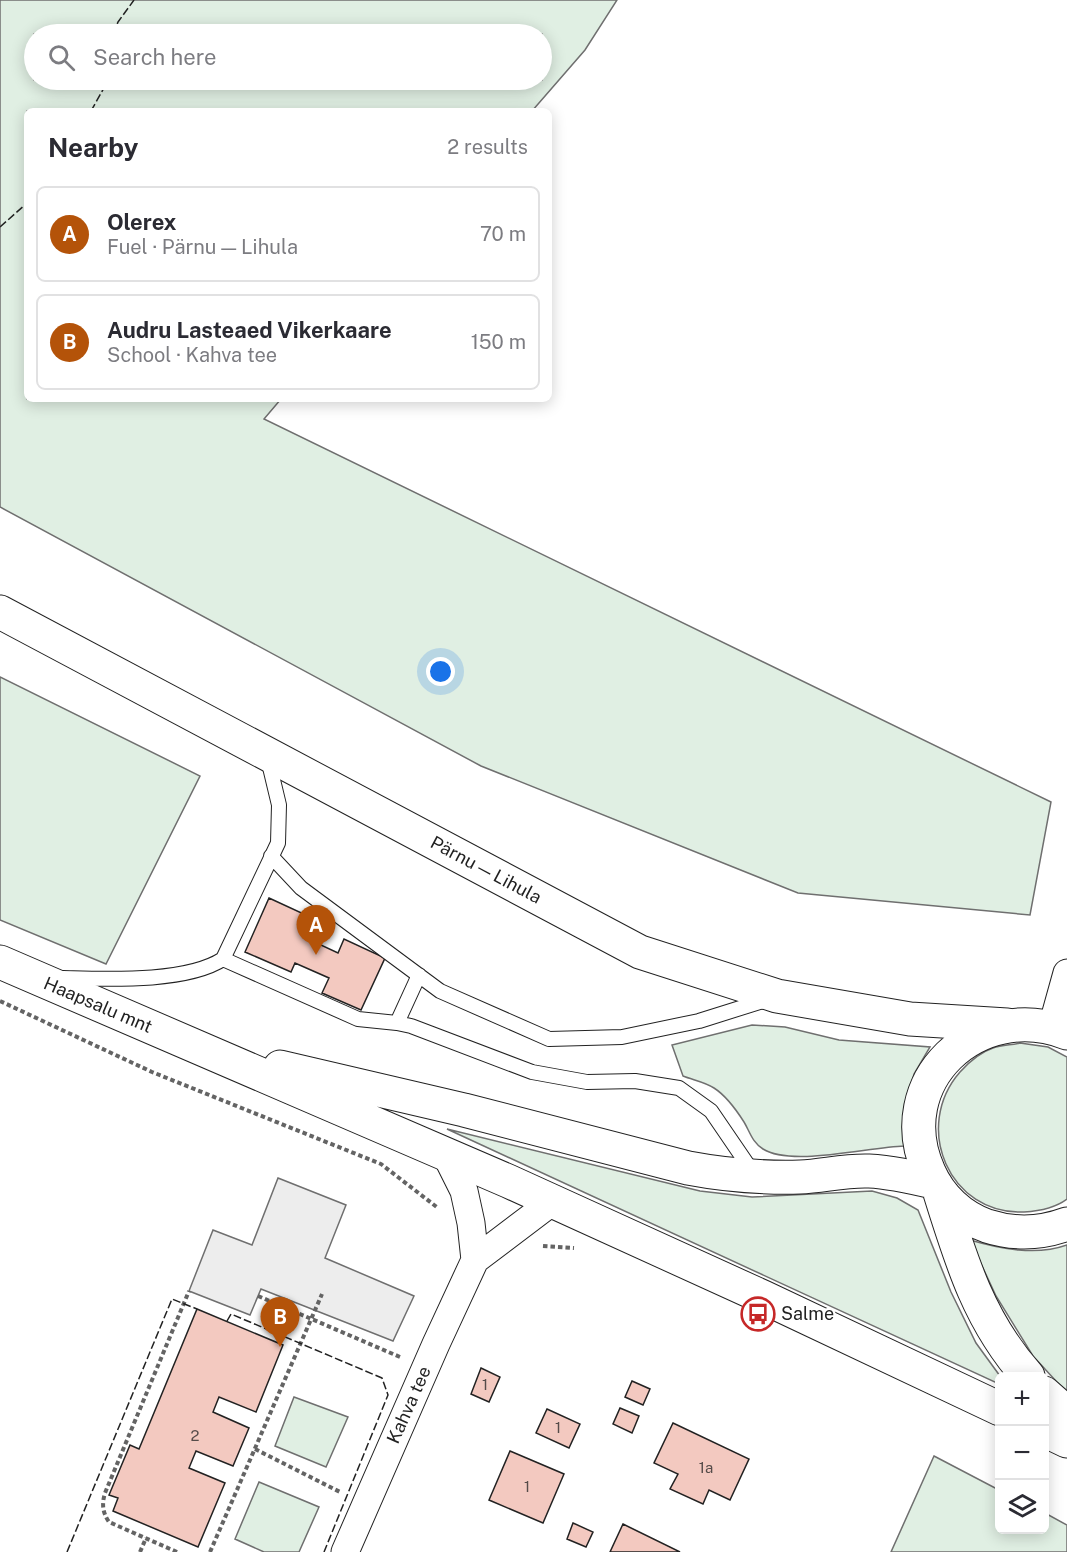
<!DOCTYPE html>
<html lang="en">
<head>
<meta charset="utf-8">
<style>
  body { margin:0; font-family:"Public Sans",sans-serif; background:#f7f7f7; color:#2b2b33 }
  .controls { position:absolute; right:18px; bottom:18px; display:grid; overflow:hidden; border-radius:9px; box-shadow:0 3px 15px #0003 }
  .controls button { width:54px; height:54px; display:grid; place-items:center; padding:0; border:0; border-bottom:2px solid #e1e1e2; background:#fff; color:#2b2b33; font:30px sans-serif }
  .you { position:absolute; left:441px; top:672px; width:21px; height:21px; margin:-15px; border:4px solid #fff; border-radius:50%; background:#1a73e8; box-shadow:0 0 0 9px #1a73e833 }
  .badge { display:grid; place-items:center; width:39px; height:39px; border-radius:50%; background:#b45309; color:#fff; font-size:20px; font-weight:700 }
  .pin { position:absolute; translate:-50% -50px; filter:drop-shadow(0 2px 3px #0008) }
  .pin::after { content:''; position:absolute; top:32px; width:21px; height:18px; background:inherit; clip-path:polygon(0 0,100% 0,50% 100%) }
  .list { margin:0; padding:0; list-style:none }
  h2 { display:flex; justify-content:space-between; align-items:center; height:78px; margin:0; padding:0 24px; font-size:26px }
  h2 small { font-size:20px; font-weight:400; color:#7c7c81 }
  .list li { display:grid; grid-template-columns:39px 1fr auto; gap:18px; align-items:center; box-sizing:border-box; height:96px; margin:0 12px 12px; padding:0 12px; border:2px solid #e1e1e2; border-radius:9px }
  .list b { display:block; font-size:22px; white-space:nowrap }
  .list p { margin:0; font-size:20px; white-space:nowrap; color:#7c7c81 }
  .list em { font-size:20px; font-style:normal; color:#7c7c81 }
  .icon { flex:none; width:33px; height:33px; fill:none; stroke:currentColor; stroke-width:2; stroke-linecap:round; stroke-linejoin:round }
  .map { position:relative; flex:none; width:1067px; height:1552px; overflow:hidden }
  .search { position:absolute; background:#fff; box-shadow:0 3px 15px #0003; left:24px; top:24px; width:528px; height:66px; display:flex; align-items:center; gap:15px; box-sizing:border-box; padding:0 21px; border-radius:33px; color:#7c7c81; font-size:22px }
  .panel { position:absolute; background:#fff; box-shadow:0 3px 15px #0003; left:24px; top:108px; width:528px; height:294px; border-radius:9px }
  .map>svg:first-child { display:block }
  .green { fill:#e0efe3; stroke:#6f6f6f; stroke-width:1.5; fill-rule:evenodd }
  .parking { fill:#ededed; stroke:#6f6f6f; stroke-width:1.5 }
  .building { fill:#f3c9c0; stroke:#222; stroke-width:1.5 }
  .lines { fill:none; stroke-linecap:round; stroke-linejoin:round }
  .service-casing { stroke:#222; stroke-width:16 }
  .minor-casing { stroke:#222; stroke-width:29 }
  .secondary-casing { stroke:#222; stroke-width:35 }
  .path { stroke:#646464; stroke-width:4; stroke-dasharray:4.5 3; stroke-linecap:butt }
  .service { stroke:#fff; stroke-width:14 }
  .minor { stroke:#fff; stroke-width:27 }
  .secondary { stroke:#fff; stroke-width:33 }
  .fence { stroke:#222; stroke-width:1.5; stroke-dasharray:8 3; stroke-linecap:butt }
  .labels { text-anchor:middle; stroke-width:4.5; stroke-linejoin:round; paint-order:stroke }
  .number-label { font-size:15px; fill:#564c4a }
  .street-label { font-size:18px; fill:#222; stroke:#fff }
  .poi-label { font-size:18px; fill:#222; stroke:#fff; text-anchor:start }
</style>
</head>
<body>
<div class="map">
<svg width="1067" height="1552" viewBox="0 0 1067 1552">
  <rect width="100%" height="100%" fill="#fff"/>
  <path class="green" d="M0,0H617L585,50L532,111H27V399H281L264,419L1051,802L1030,915L798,893L481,766L0,507ZM542,34V80H34V34Z
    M0,677L200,776L106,964L0,920Z
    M752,1025L785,1027L839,1040L930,1047L914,1074L906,1105L904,1146C868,1147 792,1167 763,1149C752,1142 750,1132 744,1122C737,1111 725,1095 714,1088C705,1082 693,1080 683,1076L672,1045Z
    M1020,1043L1048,1047L1067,1057V1199C1055,1208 1039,1211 1024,1212C949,1215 912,1127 960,1072C969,1062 981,1052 993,1048C1002,1045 1012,1045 1020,1043Z
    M447,1129L700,1191L752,1197L872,1191L897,1198L918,1210L951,1292L976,1343L1000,1376L999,1384Z
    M970,1240C1001,1249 1036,1256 1067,1245V1393L1033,1356L996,1296Z
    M294,1397L348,1417L326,1467L275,1446Z
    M934,1456L999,1490L1000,1530H1044L1045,1513L1067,1525V1552H891Z
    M259,1482L319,1507L299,1552H264L235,1539Z"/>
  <path class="parking" d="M278,1178L346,1205L325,1258L414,1296L393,1341L261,1289L250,1315L189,1291L213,1230L252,1245Z"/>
  <path class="building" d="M269,898L319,921L310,940L338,953L344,939L385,958L361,1010L322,993L329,978L295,963L291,972L245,952Z
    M197,1309L283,1345L256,1412L219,1397L213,1412L249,1428L233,1466L196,1451L189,1468L225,1483L198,1547L113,1511L118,1498L109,1495L130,1445L139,1449Z
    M481,1368L500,1377L489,1402L471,1394Z
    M632,1381L650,1389L643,1405L625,1397Z
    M620,1408L639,1416L632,1433L613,1424Z
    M547,1409L580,1424L569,1448L536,1433Z
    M673,1423L749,1459L730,1500L709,1490L703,1504L670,1489L678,1474L654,1463Z
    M510,1451L564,1474L543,1523L489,1500Z
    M573,1523L593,1532L586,1547L567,1539Z
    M623,1524L680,1552H610Z"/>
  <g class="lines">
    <g class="service-casing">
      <path id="service" d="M271,856L301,888L440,991L549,1039L622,1037L699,1021L766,1000
        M223,959L358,1019L397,1023L411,1026L532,1072L587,1082L635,1081L679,1088L711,1111L754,1174
        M63,978C107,979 186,983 223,959L278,843L279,805L268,759
        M397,1023L419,975"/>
    </g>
    <g class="minor-casing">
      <path id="minor" d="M1052,1027L1067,973
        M446,1155L464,1191L471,1223L475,1260
        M345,1552L436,1344L475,1260L553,1201"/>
    </g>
    <g class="secondary-casing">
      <path id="secondary" d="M0,612L640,952L777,996L910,1019L1007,1025
        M0,962L508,1181L763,1297L1000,1409
        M1067,1033C977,998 888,1082 929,1172C940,1197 961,1217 987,1226C1015,1235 1040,1234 1067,1224
        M280,1067L464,1110L688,1168C725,1175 762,1178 800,1177C823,1176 845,1170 869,1171C891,1172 912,1177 933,1182
        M940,1193C961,1261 980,1323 1028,1376
        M1044,1393L1067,1413
        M1044,1430L1067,1441"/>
    </g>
    <path class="path" d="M0,1001L152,1072L381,1164L438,1208
      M543,1246L574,1248
      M258,1296L400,1357
      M255,1449L340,1492
      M140,1552L146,1538
      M177,1552L109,1522C102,1512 102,1503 105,1493L189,1291
      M210,1552L322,1294"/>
    <use href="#service" class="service"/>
    <use href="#minor" class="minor"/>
    <use href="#secondary" class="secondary"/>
    <path class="fence" d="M113,34L118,22L134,0
      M91,111L105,86L98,80
      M0,227L27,203
      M227,1321L231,1314L382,1378L388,1395L324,1552
      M67,1552L172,1299L197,1309"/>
  </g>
  <defs>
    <g id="bus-ring" transform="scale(1.725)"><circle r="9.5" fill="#fff" stroke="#c62828" stroke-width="1.5"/><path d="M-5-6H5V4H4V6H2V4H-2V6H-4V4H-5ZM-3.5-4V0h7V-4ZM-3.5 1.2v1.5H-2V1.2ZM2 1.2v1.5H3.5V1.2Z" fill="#c62828"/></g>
  </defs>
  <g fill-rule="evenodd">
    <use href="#bus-ring" x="758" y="1314"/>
  </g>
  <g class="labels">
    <g class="number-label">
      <text x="485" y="1390">1</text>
      <text x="558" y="1433">1</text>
      <text x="195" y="1441">2</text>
      <text x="706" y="1473">1a</text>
      <text x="527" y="1492">1</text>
    </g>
    <g class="street-label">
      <text transform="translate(486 870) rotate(28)" y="6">Pärnu — Lihula</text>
      <text transform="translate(98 1005) rotate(23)" y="6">Haapsalu mnt</text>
      <text transform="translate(409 1405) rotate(-66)" y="6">Kahva tee</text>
    </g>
    <g class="poi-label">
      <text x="781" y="1320">Salme</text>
    </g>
  </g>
</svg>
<div class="controls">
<button>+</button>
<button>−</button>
<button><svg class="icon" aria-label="layers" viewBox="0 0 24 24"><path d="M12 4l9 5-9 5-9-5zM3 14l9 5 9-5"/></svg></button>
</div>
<div class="you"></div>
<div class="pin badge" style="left:316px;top:955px">A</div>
<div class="pin badge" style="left:280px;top:1347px">B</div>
<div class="search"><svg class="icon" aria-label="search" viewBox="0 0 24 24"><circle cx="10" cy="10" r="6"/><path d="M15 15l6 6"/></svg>Search here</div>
<section class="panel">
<h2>Nearby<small>2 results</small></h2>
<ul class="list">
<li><span class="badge">A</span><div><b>Olerex</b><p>Fuel · Pärnu — Lihula</p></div><em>70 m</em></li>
<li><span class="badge">B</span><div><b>Audru Lasteaed Vikerkaare</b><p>School · Kahva tee</p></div><em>150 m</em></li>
</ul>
</section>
</div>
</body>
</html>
